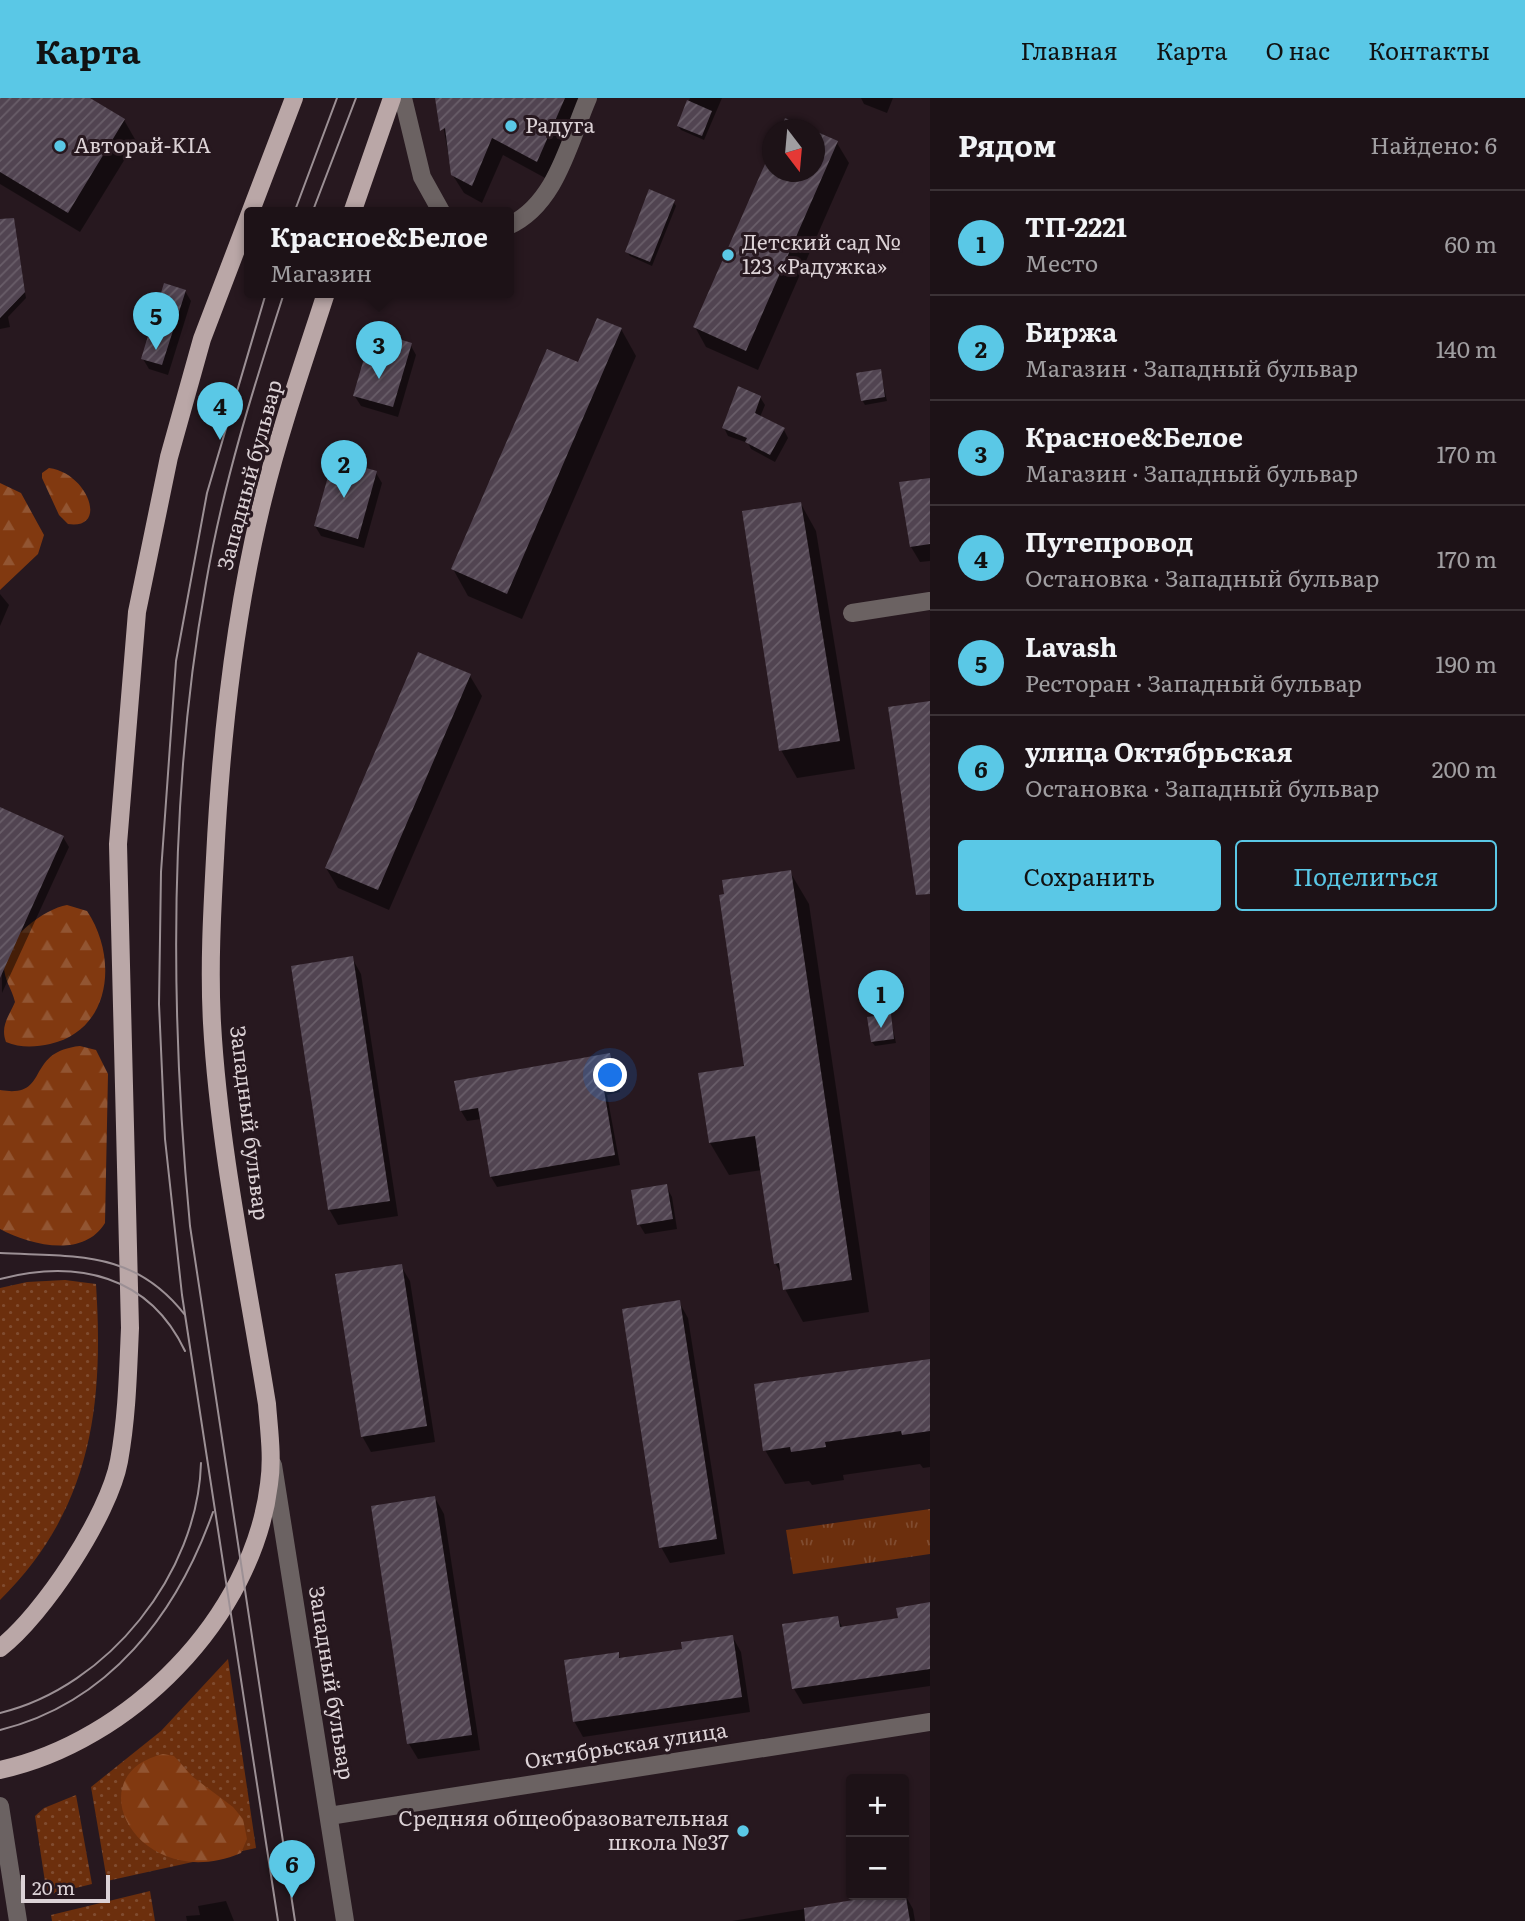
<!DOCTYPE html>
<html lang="ru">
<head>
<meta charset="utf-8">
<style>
  body { margin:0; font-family:Literata,serif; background:#2a2024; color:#f1f3f6 }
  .controls { position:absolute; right:21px; bottom:21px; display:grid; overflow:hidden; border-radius:7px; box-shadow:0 2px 5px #0004 }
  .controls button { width:63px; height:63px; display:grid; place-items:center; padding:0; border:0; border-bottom:2px solid #3b3236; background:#1d1217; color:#f1f3f6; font:35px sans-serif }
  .compass { position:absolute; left:762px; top:21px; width:63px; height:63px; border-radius:50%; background:#1d1217; box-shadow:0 2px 5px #0004; rotate:164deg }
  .scale { position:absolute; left:21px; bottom:18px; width:89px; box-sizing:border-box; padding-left:7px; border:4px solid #dcd2d6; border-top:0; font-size:19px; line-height:24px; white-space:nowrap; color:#dcd2d6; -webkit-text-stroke:5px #27181f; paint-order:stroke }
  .you { position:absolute; left:611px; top:978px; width:24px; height:24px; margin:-18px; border:5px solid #fff; border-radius:50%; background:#1a73e8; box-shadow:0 0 0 10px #1a73e833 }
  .badge { display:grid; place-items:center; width:46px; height:46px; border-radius:50%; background:#5ac8e6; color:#111; font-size:23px; font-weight:700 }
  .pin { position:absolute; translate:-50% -58px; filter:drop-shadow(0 2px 4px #0008) }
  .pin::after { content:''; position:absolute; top:37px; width:24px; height:21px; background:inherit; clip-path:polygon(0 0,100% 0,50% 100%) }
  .popup { position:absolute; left:244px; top:109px; width:270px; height:91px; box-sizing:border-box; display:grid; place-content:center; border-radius:7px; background:#1d1217; filter:drop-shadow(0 2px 5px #0005); font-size:23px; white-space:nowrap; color:#a09ea1 }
  .popup b { font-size:26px; color:#f1f3f6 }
  .popup::after { content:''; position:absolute; left:50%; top:100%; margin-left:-14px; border:14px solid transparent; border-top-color:#1d1217 }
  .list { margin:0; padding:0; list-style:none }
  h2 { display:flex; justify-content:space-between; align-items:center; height:91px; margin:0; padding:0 28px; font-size:30px }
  h2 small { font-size:23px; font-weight:400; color:#a09ea1 }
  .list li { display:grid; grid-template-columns:46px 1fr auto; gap:21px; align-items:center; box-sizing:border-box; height:105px; padding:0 28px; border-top:2px solid #3b3236 }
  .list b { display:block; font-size:26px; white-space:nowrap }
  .list p { margin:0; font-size:23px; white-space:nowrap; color:#a09ea1 }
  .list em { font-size:23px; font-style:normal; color:#a09ea1 }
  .actions { display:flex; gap:14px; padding:21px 28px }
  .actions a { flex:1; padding:16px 0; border:2px solid #5ac8e6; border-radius:7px; text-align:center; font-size:24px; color:#5ac8e6 }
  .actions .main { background:#5ac8e6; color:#111 }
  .map { position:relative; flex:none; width:930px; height:1823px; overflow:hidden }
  header { display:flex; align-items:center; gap:42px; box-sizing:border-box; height:98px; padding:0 35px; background:#5ac8e6; color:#111 }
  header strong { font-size:33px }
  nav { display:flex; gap:38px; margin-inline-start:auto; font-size:24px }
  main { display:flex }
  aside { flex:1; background:#1d1217 }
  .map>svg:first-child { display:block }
  .grass { fill:url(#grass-dots) }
  .forest { fill:url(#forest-firs) }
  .park { fill:url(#park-tufts) }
  .shadow { fill:#0007 }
  .building { fill:url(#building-hatch) }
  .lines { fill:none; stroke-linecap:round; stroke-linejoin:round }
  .minor { stroke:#6b6262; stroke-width:18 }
  .major { stroke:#baa7a7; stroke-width:18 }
  .tram { stroke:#9c9095; stroke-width:2 }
  .poi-dot { fill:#5ac8e6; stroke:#27181f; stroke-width:2.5 }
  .labels { text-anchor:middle; stroke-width:6; stroke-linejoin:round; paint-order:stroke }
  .poi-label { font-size:21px; fill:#dcd2d6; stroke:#27181f; text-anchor:start }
  .street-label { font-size:21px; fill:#dcd2d6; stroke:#27181f }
</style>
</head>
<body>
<header>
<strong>Карта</strong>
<nav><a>Главная</a><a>Карта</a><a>О нас</a><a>Контакты</a></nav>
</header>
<main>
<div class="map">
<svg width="930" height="1823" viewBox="0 0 930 1823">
  <defs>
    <pattern id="grass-dots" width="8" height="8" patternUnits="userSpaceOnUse" patternTransform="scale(1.75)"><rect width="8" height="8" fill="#6c2f0d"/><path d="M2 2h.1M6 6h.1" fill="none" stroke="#804c30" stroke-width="1.8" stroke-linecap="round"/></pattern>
    <pattern id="forest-firs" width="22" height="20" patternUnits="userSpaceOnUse" patternTransform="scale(1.75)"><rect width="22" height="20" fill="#813910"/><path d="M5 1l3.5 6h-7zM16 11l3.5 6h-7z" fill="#925532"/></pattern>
    <pattern id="park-tufts" width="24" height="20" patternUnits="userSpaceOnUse" patternTransform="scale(1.75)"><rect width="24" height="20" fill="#6c2f0d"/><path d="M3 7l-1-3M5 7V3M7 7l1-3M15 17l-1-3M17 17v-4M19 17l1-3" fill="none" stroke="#804c30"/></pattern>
    <pattern id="building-hatch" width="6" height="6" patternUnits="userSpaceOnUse" patternTransform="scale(1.75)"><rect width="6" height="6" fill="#514451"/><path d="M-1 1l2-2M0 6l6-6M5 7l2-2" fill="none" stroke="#695e69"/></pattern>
  </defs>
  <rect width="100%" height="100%" fill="#27181f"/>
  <path class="grass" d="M65,1182L96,1186C104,1310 91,1412 0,1502V1190L27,1184Z
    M228,1561L256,1750L107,1783L91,1689L161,1633Z
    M76,1697L92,1786L47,1797L35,1718L44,1710Z
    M150,1793L155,1823H52L51,1817Z"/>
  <path class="forest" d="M49,370C88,375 109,432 68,426L59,417L42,380V375Z
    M0,385L21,395L44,437L38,456L0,492Z
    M67,807L87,813C118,859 112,932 50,946C36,949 20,950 6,944C0,928 9,918 15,904C12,891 4,882 4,868C3,841 44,811 67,807Z
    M80,948L96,952L108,976L105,1125C83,1161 30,1147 0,1131V992C52,1001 23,954 80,948Z
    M163,1656L174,1658L193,1679L233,1709L243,1721L247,1741L241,1755C139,1798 74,1677 163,1656Z"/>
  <path class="park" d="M930,1411V1456L793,1476L786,1432Z"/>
  <path class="shadow" d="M0,0H87L124,22L136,43L80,134L0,86Z
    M438,0H583L547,81L503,57L482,105L464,95L452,76Z
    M690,0H722L704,42L681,32L678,28Z
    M861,0H893L887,15L864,6Z
    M814,35L837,45L849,65L758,272L706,249L695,229L772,74H814Z
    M673,103L676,108L652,168L630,158L627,154Z
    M18,153L26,200L8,219L10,229L0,231V156Z
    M185,193L191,203L168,277L149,271L143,261Z
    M621,231L636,258L522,521L468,498L453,471L579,266Z
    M410,246L416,257L398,319L361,308L354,297Z
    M880,273L887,303L865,307L862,302Z
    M760,299L765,307L760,319L784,332L788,340L775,364L751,351L748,345L728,338L724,330Z
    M376,375L382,385L364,450L321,438L315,428Z
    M930,381V463L920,464L911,449Z
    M801,406L816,433L855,671L797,680L781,652Z
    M0,496L9,507L0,528Z
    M470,578L482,598L389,812L338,790L326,770Z
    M0,712L63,739L69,749L2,895Z
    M790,774L809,806L869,1214L803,1224L785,1191L783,1178L775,1165L762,1072L729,1077L710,1045L746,969Z
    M352,860L361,876L398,1118L338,1127L329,1111Z
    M890,918L896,945L875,948L872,944Z
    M609,957L615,967L620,994L607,997L620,1067L497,1089L491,1079L481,1021L467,1023L461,1013L456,985Z
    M666,1088L672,1099L677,1131L645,1136L639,1126Z
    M401,1168L410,1183L435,1344L371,1354L362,1338Z
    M679,1204L688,1220L725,1456L670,1465L661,1449Z
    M930,1263V1369L923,1370L920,1366L843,1377L844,1382L812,1387L809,1383L785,1386L765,1352Z
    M435,1400L444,1416L480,1652L418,1661L409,1646L373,1410Z
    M930,1507V1588L803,1606L794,1591L784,1527L837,1520L843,1530L900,1522Z
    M732,1538L741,1554L750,1614L583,1639L574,1623L618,1556L621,1562L684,1553Z
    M904,1795L913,1811L915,1823H732Z
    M226,1803L234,1823H187L186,1818L200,1817L198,1808Z"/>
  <path class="building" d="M0,0H90L125,21L68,115L0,74Z
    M435,0H565L537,64L492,40L472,88L451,77L445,30L440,33Z
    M687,2L712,13L702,38L677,28Z
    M785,20L812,32H780Z
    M815,33L838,43L746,253L693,229L773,48V74H815Z
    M649,91L675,102L650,164L625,154Z
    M14,120L25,194L0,220V121Z
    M164,185L186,192L162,267L141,261Z
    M597,220L622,230L507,496L451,471L547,251L578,264Z
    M372,233L412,245L393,309L353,298Z
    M881,271L885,299L861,303L856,275Z
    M738,288L761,298L755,315L785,330L770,357L745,344L747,340L722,330Z
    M333,361L377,373L358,441L314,428Z
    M930,380V446L910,449L899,384Z
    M801,404L840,643L779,653L742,413Z
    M418,554L471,576L378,792L325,770Z
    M930,603V796L916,797L888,609Z
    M0,709L64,738L0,880Z
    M791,772L852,1182L783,1192L779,1165L774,1166L755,1038L709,1045L698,975L744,968L719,797L724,796L722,782Z
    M353,858L390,1103L328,1112L291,868Z
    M891,916L894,941L871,944L867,919Z
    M610,955L616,984L603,986L615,1057L490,1079L478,1010L460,1013L454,983Z
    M667,1086L673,1121L637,1127L631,1092Z
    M402,1166L427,1328L361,1339L335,1176Z
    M680,1202L717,1441L659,1450L622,1211Z
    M930,1261V1333L902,1337L901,1333L825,1344L826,1349L791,1354L790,1349L763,1353L754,1286Z
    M435,1398L472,1637L407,1646L371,1408Z
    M930,1504V1571L792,1591L782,1526L838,1518L840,1529L898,1520L896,1510Z
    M733,1537L742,1599L573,1624L564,1562L619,1554V1560L682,1551L681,1544Z
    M905,1793L910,1823H805L804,1810L884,1797H904Z"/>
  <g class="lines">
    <path class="minor" d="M403,0L422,79L442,115
      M508,128C556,107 569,44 588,0
      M852,515L930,503
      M273,1367L345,1823
      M0,1708L18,1823
      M329,1718L930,1624"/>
    <path class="major" d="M352,115L392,0
      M0,1550C43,1517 109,1417 119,1363C127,1319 128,1275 130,1230L118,746L137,514L169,359L202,241L294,0
      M0,1672C129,1644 253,1520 269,1386C273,1359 269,1333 267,1306C247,1181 219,1051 212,925C209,870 212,815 215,760C221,640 234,519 263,401C280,332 304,263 326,195"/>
    <path class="tram" d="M294,115L337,0
      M312,115L356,0
      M266,195L207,395L176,563L161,774L159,906L165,1041L182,1197L278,1823
      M284,195C253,291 223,386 206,485C168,696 170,915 190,1128L295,1823
      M0,1155C74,1159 134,1151 185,1217
      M0,1181C77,1161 149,1177 185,1253
      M0,1615C108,1589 198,1475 201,1365
      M0,1632C109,1605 177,1516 213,1414"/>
  </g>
  <g class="poi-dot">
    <circle cx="511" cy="28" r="7"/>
    <circle cx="60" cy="48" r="7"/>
    <circle cx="728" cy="157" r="7"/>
    <circle cx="743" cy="1733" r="7"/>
  </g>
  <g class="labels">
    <g class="poi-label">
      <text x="525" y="35">Радуга</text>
      <text x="74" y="55">Авторай-KIA</text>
      <text x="742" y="152">Детский сад №<tspan x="742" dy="24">123 «Радужка»</tspan></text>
      <text x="729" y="1728" text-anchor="end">Средняя общеобразовательная<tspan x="729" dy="24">школа №37</tspan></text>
    </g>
    <g class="street-label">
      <text transform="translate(250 377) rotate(-75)" y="7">Западный бульвар</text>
      <text transform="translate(249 1025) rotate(83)" y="7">Западный бульвар</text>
      <text transform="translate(331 1585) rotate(81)" y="7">Западный бульвар</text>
      <text transform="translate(626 1648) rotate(-9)" y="7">Октябрьская улица</text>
    </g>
  </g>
</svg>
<div class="controls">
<button>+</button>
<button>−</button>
</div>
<svg class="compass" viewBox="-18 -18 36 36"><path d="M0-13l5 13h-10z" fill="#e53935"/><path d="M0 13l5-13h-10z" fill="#a09ea1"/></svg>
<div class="scale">20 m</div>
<div class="you"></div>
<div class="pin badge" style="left:881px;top:930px">1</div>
<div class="pin badge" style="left:344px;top:400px">2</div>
<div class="pin badge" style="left:379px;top:281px">3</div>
<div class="popup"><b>Красное&amp;Белое</b>Магазин</div>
<div class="pin badge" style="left:220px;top:342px">4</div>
<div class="pin badge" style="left:156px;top:252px">5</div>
<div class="pin badge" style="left:292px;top:1800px">6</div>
</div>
<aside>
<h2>Рядом<small>Найдено: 6</small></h2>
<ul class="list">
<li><span class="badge">1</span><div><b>ТП-2221</b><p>Место</p></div><em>60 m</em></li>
<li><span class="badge">2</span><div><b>Биржа</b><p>Магазин · Западный бульвар</p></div><em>140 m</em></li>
<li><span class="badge">3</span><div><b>Красное&amp;Белое</b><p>Магазин · Западный бульвар</p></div><em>170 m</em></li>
<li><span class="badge">4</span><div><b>Путепровод</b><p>Остановка · Западный бульвар</p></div><em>170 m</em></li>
<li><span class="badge">5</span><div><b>Lavash</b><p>Ресторан · Западный бульвар</p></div><em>190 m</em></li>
<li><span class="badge">6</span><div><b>улица Октябрьская</b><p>Остановка · Западный бульвар</p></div><em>200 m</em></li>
</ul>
<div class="actions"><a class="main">Сохранить</a><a>Поделиться</a></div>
</aside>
</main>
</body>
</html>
